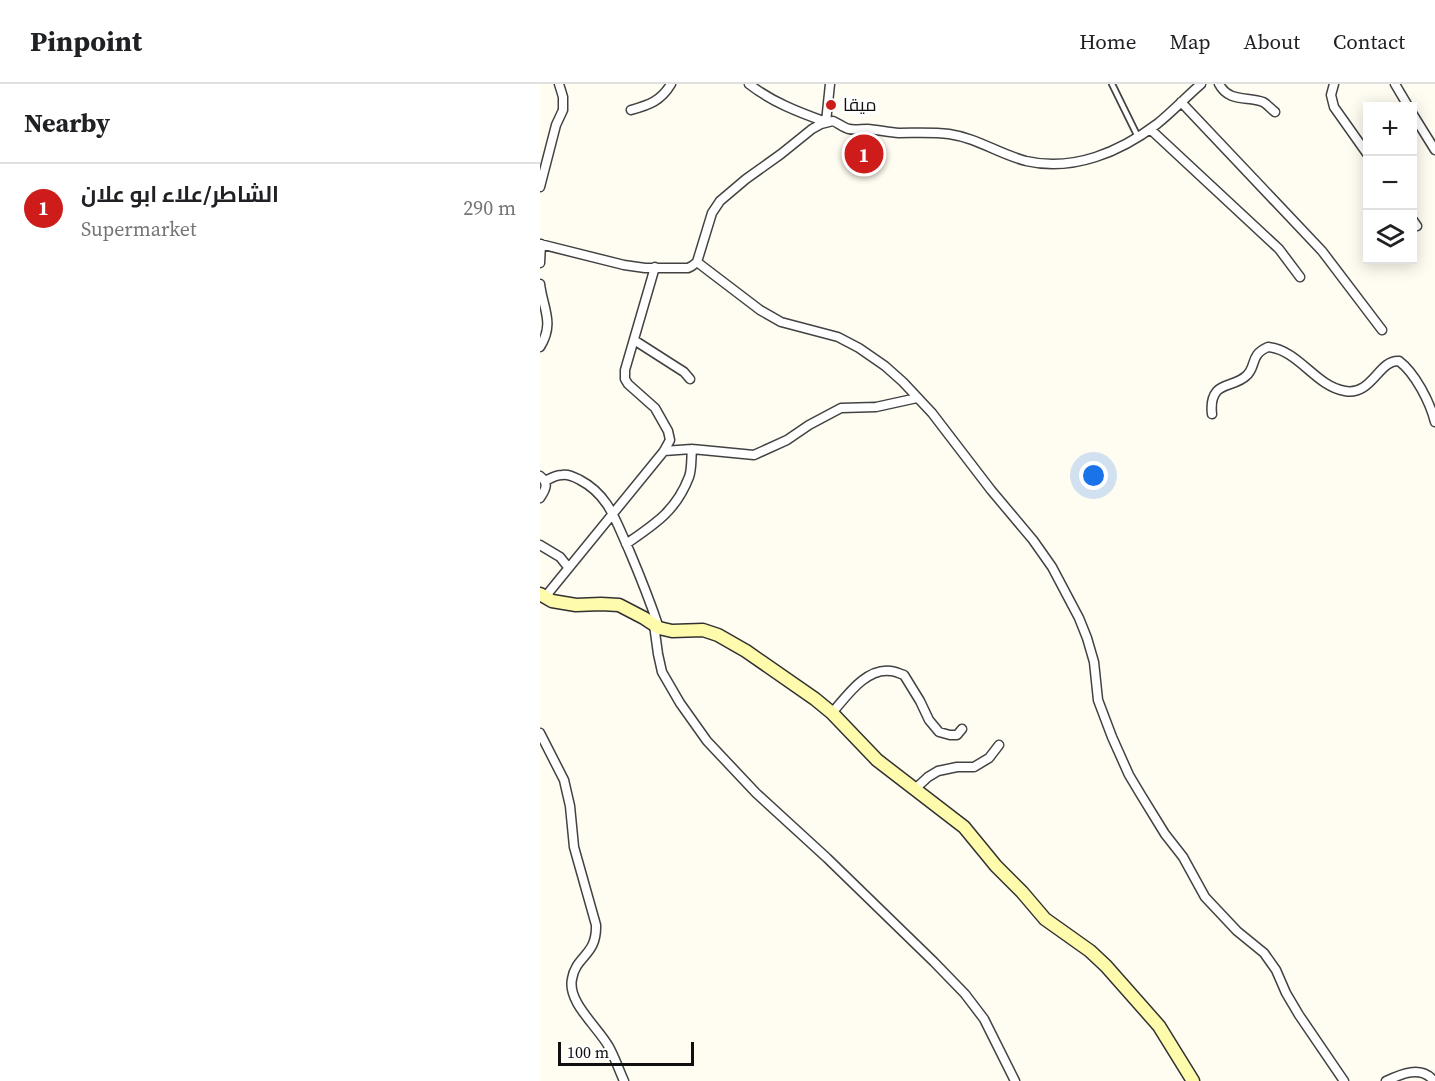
<!DOCTYPE html>
<html lang="en">
<head>
<meta charset="utf-8">
<style>
  body { margin:0; font-family:"Source Serif 4",Cairo,serif; background:#f2f2f2; color:#202124 }
  .controls { position:absolute; right:18px; top:18px; display:grid; overflow:hidden; border-radius:0px; box-shadow:0 3px 15px #0003 }
  .controls button { width:54px; height:54px; display:grid; place-items:center; padding:0; border:0; border-bottom:2px solid #e0e0e0; background:#fff; color:#202124; font:30px sans-serif }
  .scale { position:absolute; left:18px; bottom:15px; width:136px; box-sizing:border-box; padding-left:6px; border:3px solid #0f0f0f; border-top:0; font-size:16px; line-height:21px; white-space:nowrap; color:#0f0f0f; -webkit-text-stroke:4px #fff; paint-order:stroke }
  .you { position:absolute; left:554px; top:392px; width:21px; height:21px; margin:-15px; border:4px solid #fff; border-radius:50%; background:#1a73e8; box-shadow:0 0 0 9px #1a73e833 }
  .badge { display:grid; place-items:center; width:39px; height:39px; border-radius:50%; background:#cd1c1a; color:#fff; font-size:20px; font-weight:700 }
  .pin { position:absolute; translate:-50% -50%; border:3px solid #fff; box-shadow:0 2px 6px #0006 }
  .list { margin:0; padding:0; list-style:none }
  h2 { display:flex; justify-content:space-between; align-items:center; height:78px; margin:0; padding:0 24px; font-size:26px }
  h2 small { font-size:20px; font-weight:400; color:#757577 }
  .list li { display:grid; grid-template-columns:39px 1fr auto; gap:18px; align-items:center; box-sizing:border-box; height:90px; padding:0 24px; border-top:2px solid #e0e0e0 }
  .list b { display:block; font-size:22px; white-space:nowrap }
  .list p { margin:0; font-size:20px; white-space:nowrap; color:#757577 }
  .list em { font-size:20px; font-style:normal; color:#757577 }
  .icon { flex:none; width:33px; height:33px; fill:none; stroke:currentColor; stroke-width:2; stroke-linecap:round; stroke-linejoin:round }
  .map { position:relative; flex:none; width:895px; height:997px; overflow:hidden }
  header { display:flex; align-items:center; gap:36px; box-sizing:border-box; height:84px; padding:0 30px; background:#fff; border-bottom:2px solid #e0e0e0 }
  header strong { font-size:28px }
  nav { display:flex; gap:33px; margin-inline-start:auto; font-size:21px }
  main { display:flex }
  aside { flex:1; background:#fff }
  .map>svg:first-child { display:block }
  .lines { fill:none; stroke-linecap:round; stroke-linejoin:round }
  .lane-casing { stroke:#424242; stroke-width:8 }
  .street-casing { stroke:#424242; stroke-width:11 }
  .secondary-casing { stroke:#313131; stroke-width:15 }
  .lane { stroke:#fff; stroke-width:4.5 }
  .street { stroke:#fff; stroke-width:8 }
  .secondary { stroke:#fffbad; stroke-width:12 }
  .poi-dot { fill:#cd1c1a; stroke:#fff; stroke-width:2 }
  .labels { text-anchor:middle; stroke-width:6; stroke-linejoin:round; paint-order:stroke }
  .poi-label { font-size:18px; fill:#0f0f0f; stroke:#fff; text-anchor:start }
</style>
</head>
<body>
<header>
<strong>Pinpoint</strong>
<nav><a>Home</a><a>Map</a><a>About</a><a>Contact</a></nav>
</header>
<main>
<aside>
<h2>Nearby<small></small></h2>
<ul class="list">
<li><span class="badge">1</span><div><b>الشاطر/علاء ابو علان</b><p>Supermarket</p></div><em>290 m</em></li>
</ul>
</aside>
<div class="map">
<svg width="895" height="997" viewBox="0 0 895 997">
  <rect width="100%" height="100%" fill="#fffdf2"/>
  <g class="lines">
    <g class="lane-casing">
      <path id="lane" d="M572,0L598,53"/>
    </g>
    <g class="street-casing">
      <path id="street" d="M209,0C232,18 258,28 286,38L290,0
        M679,0C689,19 708,12 723,18C727,20 731,25 735,28
        M794,0L791,11L794,23L828,71
        M855,0L868,22
        M641,18L782,167L842,246
        M91,26C109,21 121,17 131,0
        M872,29L895,66
        M610,45L739,165L760,193
        M0,103L16,41L23,26V13L19,0
        M872,135L877,142
        M0,160L84,181L105,184H148L152,182L157,178L172,129L180,117L206,95L241,70L272,45L281,40L293,37C298,39 304,44 309,45C314,46 321,45 327,45C338,46 348,48 359,49C376,49 392,48 409,50C437,54 459,70 486,77C533,88 580,68 617,40C633,27 646,13 661,0
        M157,178L220,226L241,238L298,253L319,264L345,282L363,298L392,329L451,406L493,456L512,483L539,534L547,554L554,578L558,616L572,653L589,691L601,711L625,750L643,773L665,813L697,847L724,869L736,886L746,909L759,931L804,997
        M0,179L1,160
        M0,200C3,225 15,239 0,263
        M94,256L144,288L150,295
        M672,330C671,322 671,314 677,307C683,300 698,300 706,292C717,283 709,271 728,263C759,266 775,302 805,307C832,312 839,275 859,277C875,289 890,318 895,338
        M124,367L152,365L214,371L247,356L269,341L301,324L336,323L377,314
        M0,392C9,399 6,405 0,414
        M5,397C11,394 16,391 22,391C29,390 34,393 40,396C69,411 76,438 89,466C100,492 110,517 119,544
        M86,460C115,440 136,427 149,393C152,385 151,374 152,365
        M0,461L20,473L28,483
        M5,513L124,367L130,356L128,347L115,324L88,300L85,295V286L115,183
        M114,541L118,570L122,588L140,619L167,657L216,709L287,774L394,878L425,910L444,935L475,997
        M292,629C306,613 326,583 351,587C355,587 360,590 364,591L380,617L389,636L399,648L410,651H417L422,645
        M0,649L24,696L30,722L34,763L56,841C57,872 36,871 32,895C27,918 58,943 69,963C75,974 79,986 84,997
        M375,705L388,693L398,687L417,683H434L449,674L459,661
        M846,997C861,990 881,981 894,997"/>
    </g>
    <g class="secondary-casing">
      <path id="secondary" d="M0,510L12,517L36,521L61,520L79,521L104,534L119,544L132,547L163,546L178,551L206,567L275,615L292,629L337,676L424,743L456,782L482,808L505,835L550,867L566,882L619,942L653,997"/>
    </g>
    <use href="#lane" class="lane"/>
    <use href="#street" class="street"/>
    <use href="#secondary" class="secondary"/>
  </g>
  <circle class="poi-dot" cx="291" cy="21" r="6"/>
  <g class="labels">
    <g class="poi-label">
      <text x="303" y="27">ميقا</text>
    </g>
  </g>
</svg>
<div class="controls">
<button>+</button>
<button>−</button>
<button><svg class="icon" aria-label="layers" viewBox="0 0 24 24"><path d="M12 4l9 5-9 5-9-5zM3 14l9 5 9-5"/></svg></button>
</div>
<div class="scale">100 m</div>
<div class="you"></div>
<div class="pin badge" style="left:324px;top:70px">1</div>
</div>
</main>
</body>
</html>
